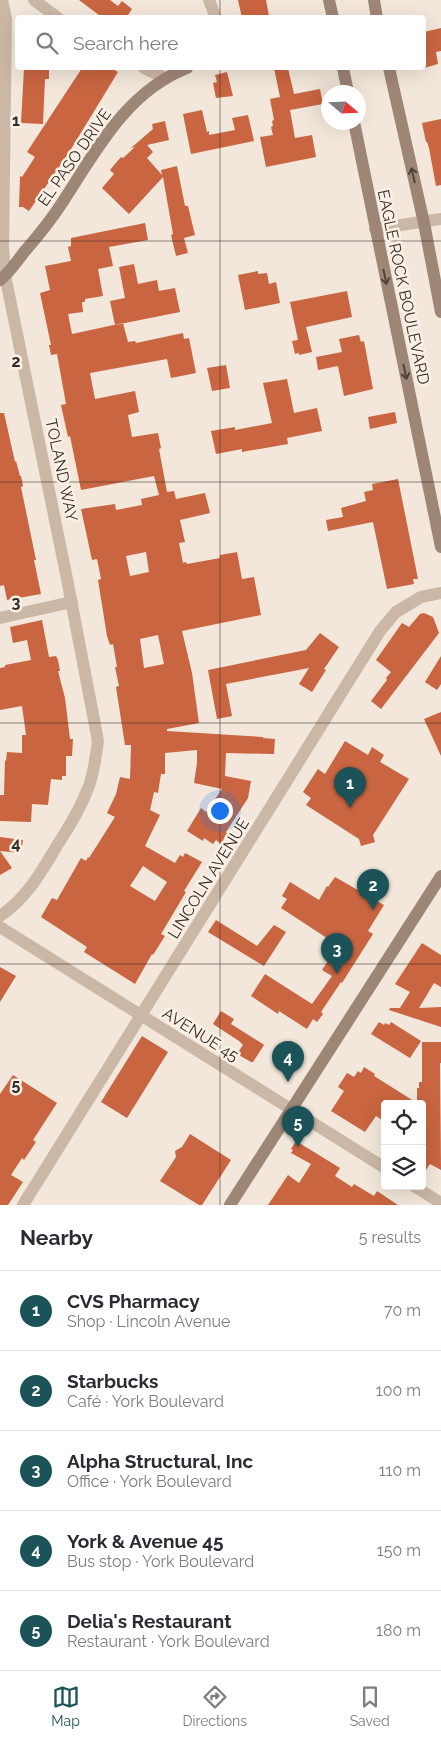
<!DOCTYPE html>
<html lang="en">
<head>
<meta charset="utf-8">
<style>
  body { margin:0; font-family:Raleway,sans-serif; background:#f2f2f3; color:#2b2b33 }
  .controls { position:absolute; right:15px; bottom:15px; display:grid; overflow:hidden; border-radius:5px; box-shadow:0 5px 20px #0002 }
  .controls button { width:45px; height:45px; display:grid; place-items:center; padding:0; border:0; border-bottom:1px solid #e1e1e2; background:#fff; color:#2b2b33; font:25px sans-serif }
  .compass { position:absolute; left:321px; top:85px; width:45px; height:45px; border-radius:50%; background:#fff; box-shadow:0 5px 20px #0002; rotate:109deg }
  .you { position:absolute; left:219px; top:810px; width:18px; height:18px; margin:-12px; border:4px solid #fff; border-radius:50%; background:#1a73e8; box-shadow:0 0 0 8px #1a73e833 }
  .badge { display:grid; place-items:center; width:32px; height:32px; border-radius:50%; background:#1b5359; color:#fff; font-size:16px; font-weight:700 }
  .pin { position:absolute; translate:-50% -41px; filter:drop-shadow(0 1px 2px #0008) }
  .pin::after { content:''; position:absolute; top:26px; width:18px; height:15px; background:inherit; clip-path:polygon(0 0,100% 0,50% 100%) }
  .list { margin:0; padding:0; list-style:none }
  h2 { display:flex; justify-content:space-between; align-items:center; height:65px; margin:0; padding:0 20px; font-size:21px }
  h2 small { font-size:16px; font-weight:400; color:#7c7c81 }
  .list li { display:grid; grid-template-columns:32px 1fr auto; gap:15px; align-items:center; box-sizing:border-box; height:80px; padding:0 20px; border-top:1px solid #e1e1e2 }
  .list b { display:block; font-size:19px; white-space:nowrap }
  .list p { margin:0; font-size:16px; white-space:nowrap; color:#7c7c81 }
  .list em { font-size:16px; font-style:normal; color:#7c7c81 }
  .icon { flex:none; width:28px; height:28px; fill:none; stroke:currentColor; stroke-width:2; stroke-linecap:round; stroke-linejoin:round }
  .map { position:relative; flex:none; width:441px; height:1205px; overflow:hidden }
  .search { position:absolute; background:#fff; box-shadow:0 5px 20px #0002; left:15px; right:15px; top:15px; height:55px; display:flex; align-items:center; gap:12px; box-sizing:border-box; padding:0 18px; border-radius:5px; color:#7c7c81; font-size:19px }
  .sheet { height:465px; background:#fff }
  nav { display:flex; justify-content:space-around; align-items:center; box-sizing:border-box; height:70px; border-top:1px solid #e1e1e2; background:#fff; font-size:14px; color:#7c7c81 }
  nav a { display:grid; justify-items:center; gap:2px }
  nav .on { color:#1b5359 }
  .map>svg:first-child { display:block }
  .building { fill:#c96541; fill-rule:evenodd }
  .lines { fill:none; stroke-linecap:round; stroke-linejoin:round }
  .street { stroke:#cbb7a5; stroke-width:12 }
  .secondary { stroke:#9e8677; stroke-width:12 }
  .oneway { stroke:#50423b }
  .grid { fill:none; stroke:#362c27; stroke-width:1; stroke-opacity:0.55 }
  .labels { text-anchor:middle; stroke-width:5; stroke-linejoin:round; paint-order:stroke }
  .street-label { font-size:16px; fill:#362c27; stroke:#faf1e6 }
  .grid-label { font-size:16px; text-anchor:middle; font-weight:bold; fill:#362c27; stroke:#faf1e6; stroke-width:5; stroke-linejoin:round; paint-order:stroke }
</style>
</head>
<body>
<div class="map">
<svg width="441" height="1205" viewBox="0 0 441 1205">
  <rect width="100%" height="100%" fill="#f2e7da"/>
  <path class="building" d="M79,0H110L118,6L122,1L132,9L126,18H103Z
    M238,0H266L269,16L261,18H242Z
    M441,28V51L436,52L438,64L424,68V32Z
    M24,68H49V79H45L43,124L21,123Z
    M82,68H111L118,72L68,154L29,211L23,207H19L20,176L22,177L35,157L27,152Z
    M274,68H288L294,94L320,89L323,104L290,110L295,138L312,135L316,157L266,167L260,137L273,135L271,127L273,126L272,121L274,120L270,99L280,97Z
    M227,72L233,96L216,98L213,83L217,82L215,75Z
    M202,110L207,132L209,131V135L235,130L232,118L248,115L254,141L191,154L183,114Z
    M441,119V185L436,186L429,148L427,142H426L422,123Z
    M165,121L169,140L147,145L153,152L147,158L162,175L161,170L177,166L185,206H188L195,235L184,238L188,253L176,256L171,235L173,234L163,177L129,214L102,188L114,174L110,170L121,157L123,158L135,147L131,148L153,129L152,124Z
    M145,223L148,240L109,247L113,266L98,269L103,296L85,299V302H82L83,312L68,314L72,334L123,323L128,342L135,341L136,343L183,333L184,339L189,338L196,373L171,378L167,359L90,373L95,399L135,391L139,412L128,415L132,437L158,433L161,448L159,449L167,492L174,491L176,499L205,493L210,513L180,520L185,542L179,543L183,563L186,562L187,564L220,558V555L237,552L242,579L254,577L261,615L182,631L192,673L199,723L167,729V731L263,737V738L275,739L274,754L226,753L225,776L251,781L248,798L226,832L227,833L221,844L216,840L213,844L204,838L203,841L187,831L201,808L206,812L222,789L194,783L197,763V750L165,753V774H161L158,793L154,792L150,810L160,815L145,846L175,863L180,855L183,857L185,853L202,862L184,891L186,892L161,934L165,936L153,955L152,954L135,984L84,952L87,947L41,917L52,898L57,900L81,858L86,861L88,857L89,858L115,817L107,813L116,794L120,777L130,779L131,745H125L116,687L119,686L115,667H117L113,644L110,645L107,636L98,580L101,579L97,559L92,560L81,509L115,504L116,510L142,505L141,499L159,495L154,476L81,490L70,436L68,437L61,405L66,404L57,354L51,355L49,345H51L40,293L50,290L45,266L71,261L68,247L71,246V238ZM146,552L149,572L130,576L126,556ZM158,635L164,664L144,668L140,639ZM143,866L167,882L155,901L130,886Z
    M134,264L138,284L157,280L159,291L175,288L180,312L115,325L110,301L125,298L119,267Z
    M258,271V274L267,273L269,284L276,282L280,303L245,310L238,275Z
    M347,291L352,317L306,327L312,352L299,355V353L295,354L292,341L298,340L290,302Z
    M359,335L361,342L364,341L373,389L344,396L338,366L318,370L316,357L342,352L339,339Z
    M226,365L230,388L212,391L207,368Z
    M287,379L294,413L317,408L322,431L287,438L288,444L242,452V449L216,454L211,431L235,427V430L272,423L263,383Z
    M395,412L397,423L370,429L368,417Z
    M0,413H4L15,462L16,461L20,476H21L23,486L21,487L36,560H34L41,594L7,600L4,585L0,586Z
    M398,479L418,579H413L414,584L387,589L373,522L328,531L326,520L343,517L341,508L366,501L364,492L373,490L372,484Z
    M424,613L433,617L439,633L381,709L371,701L387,680L386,678L391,672L376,660L402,623L409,627L420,614Z
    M42,620L49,657L56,656L58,660L60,671H58L65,698L70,739H73L72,756H66V776H62V780L51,779L48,805L32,804L31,822L0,821V795H4L5,760L6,761L7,752L22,753V735H26L22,706L0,710V668L5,667V665L31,660L27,640L13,643L10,627Z
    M320,633L339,647L324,669L326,670L312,692L299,684L309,668L226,684L232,716L217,719L208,670L306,650Z
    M441,656V684L437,690L425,682Z
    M441,712V756L424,719Z
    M345,741L368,755L372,747L384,755L380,762L409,779L373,835L375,842L361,846L359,839L306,805L311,798L303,792L318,769L325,774Z
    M0,837L23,840L21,853L0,851L12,868L0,875Z
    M335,877L384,905L368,931L373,934L342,983L341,982L321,1012L323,1014L317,1022L313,1019L307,1029L279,1011L278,1014L251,996L265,974L312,1004L332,976L322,970L335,950L330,947L333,942L281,908L287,899L282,896L290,882L319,900L327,886L328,887Z
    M216,920L257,946L274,925L286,932L264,966L208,932Z
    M422,943L441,955V987L434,983L419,1008L441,1007V1027L389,1010L390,1008H400L410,992L395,984Z
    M0,967L16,976L0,1002Z
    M221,1011L234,1019L231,1024L263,1044L264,1045L253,1062H251L237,1054L243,1045L239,1041L213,1024Z
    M379,1022L384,1025L385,1023L389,1025L391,1022L421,1041L410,1058L371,1034Z
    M142,1036L168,1052L127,1118L101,1102Z
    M422,1042H441V1063H440L441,1170L430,1164L422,1176V1103L385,1104V1122L376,1116L365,1132L331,1111L344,1091L338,1087L347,1073L354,1077L358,1071L361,1073L364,1067L375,1074L374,1076L417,1103V1088H419V1082H422Z
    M13,1075L57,1103L33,1140L36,1142L24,1160L22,1158L11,1175L23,1182L8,1205H0V1094Z
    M190,1134L231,1160L202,1205H199L160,1181L176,1157L175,1151L182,1147Z
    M296,1141L340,1168L335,1176L352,1187L354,1184L374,1196L377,1191L398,1205H268L288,1175L299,1183L311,1164L291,1153L293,1150L291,1149Z"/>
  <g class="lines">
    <path class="street" d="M34,0L58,18
      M209,0L216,18
      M144,68L165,78
      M375,229L441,219
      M0,618L72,602
      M0,916C27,898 42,871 58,844C70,826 81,807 89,786C94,772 96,756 98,741L67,579L5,275L3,248L6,18L2,0
      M0,927L385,1168
      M414,1186L441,1203
      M23,1205L380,631L396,612L421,597L441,593"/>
    <path class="secondary" d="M329,0L333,18
      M374,0L377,18
      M343,68L348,92
      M389,68L424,223L441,312
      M354,122L441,547
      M0,280C10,272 17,261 25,251C38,236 51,220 62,203C96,151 126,92 187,68
      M230,1205L441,876"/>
  </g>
  <defs><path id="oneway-shaft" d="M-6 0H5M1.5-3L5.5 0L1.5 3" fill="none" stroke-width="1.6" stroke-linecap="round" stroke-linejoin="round" transform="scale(1.25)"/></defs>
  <g class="oneway">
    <use href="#oneway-shaft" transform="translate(413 175) rotate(-103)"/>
    <use href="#oneway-shaft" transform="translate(385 277) rotate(78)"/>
    <use href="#oneway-shaft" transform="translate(405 372) rotate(78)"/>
  </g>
  <path class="grid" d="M220,0V18M220,68V1205M0,241H441M0,482H441M0,723H441M0,964H441"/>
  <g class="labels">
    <g class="street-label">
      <text transform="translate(74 157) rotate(-55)" y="6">EL PASO DRIVE</text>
      <text transform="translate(404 287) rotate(78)" y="6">EAGLE ROCK BOULEVARD</text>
      <text transform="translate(62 470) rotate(78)" y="6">TOLAND WAY</text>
      <text transform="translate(208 878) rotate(-58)" y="6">LINCOLN AVENUE</text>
      <text transform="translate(201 1034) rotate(32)" y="6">AVENUE 45</text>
    </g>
  </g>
  <g class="grid-label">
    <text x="16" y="126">1</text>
    <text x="16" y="367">2</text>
    <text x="16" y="608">3</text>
    <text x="16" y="849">4</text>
    <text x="16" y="1090">5</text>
  </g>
</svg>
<div class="controls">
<button><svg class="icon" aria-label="locate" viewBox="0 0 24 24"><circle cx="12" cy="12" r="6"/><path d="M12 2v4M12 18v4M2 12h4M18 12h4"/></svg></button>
<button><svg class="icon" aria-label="layers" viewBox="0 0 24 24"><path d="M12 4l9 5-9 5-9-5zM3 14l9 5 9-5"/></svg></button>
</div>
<svg class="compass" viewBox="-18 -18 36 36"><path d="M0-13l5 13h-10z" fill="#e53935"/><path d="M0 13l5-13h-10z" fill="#7c7c81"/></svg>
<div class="you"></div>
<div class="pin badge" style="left:350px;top:808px">1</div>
<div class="pin badge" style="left:373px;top:910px">2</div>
<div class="pin badge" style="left:337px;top:974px">3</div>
<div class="pin badge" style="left:288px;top:1082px">4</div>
<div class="pin badge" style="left:298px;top:1147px">5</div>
<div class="search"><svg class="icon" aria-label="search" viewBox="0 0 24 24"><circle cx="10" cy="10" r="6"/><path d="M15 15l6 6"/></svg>Search here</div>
</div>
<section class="sheet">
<h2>Nearby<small>5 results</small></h2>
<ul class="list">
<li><span class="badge">1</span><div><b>CVS Pharmacy</b><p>Shop · Lincoln Avenue</p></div><em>70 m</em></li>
<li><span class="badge">2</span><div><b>Starbucks</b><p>Café · York Boulevard</p></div><em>100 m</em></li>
<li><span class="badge">3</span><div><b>Alpha Structural, Inc</b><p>Office · York Boulevard</p></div><em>110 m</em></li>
<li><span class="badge">4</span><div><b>York &amp; Avenue 45</b><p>Bus stop · York Boulevard</p></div><em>150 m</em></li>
<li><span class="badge">5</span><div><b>Delia's Restaurant</b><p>Restaurant · York Boulevard</p></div><em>180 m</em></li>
</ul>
</section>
<nav>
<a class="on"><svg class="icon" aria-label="map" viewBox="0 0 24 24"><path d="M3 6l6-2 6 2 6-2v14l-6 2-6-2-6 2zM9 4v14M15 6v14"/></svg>Map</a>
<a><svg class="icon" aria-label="directions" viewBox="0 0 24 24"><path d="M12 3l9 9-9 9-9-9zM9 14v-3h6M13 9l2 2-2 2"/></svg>Directions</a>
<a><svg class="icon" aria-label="saved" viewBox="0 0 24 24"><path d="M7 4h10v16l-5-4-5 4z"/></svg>Saved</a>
</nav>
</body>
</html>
